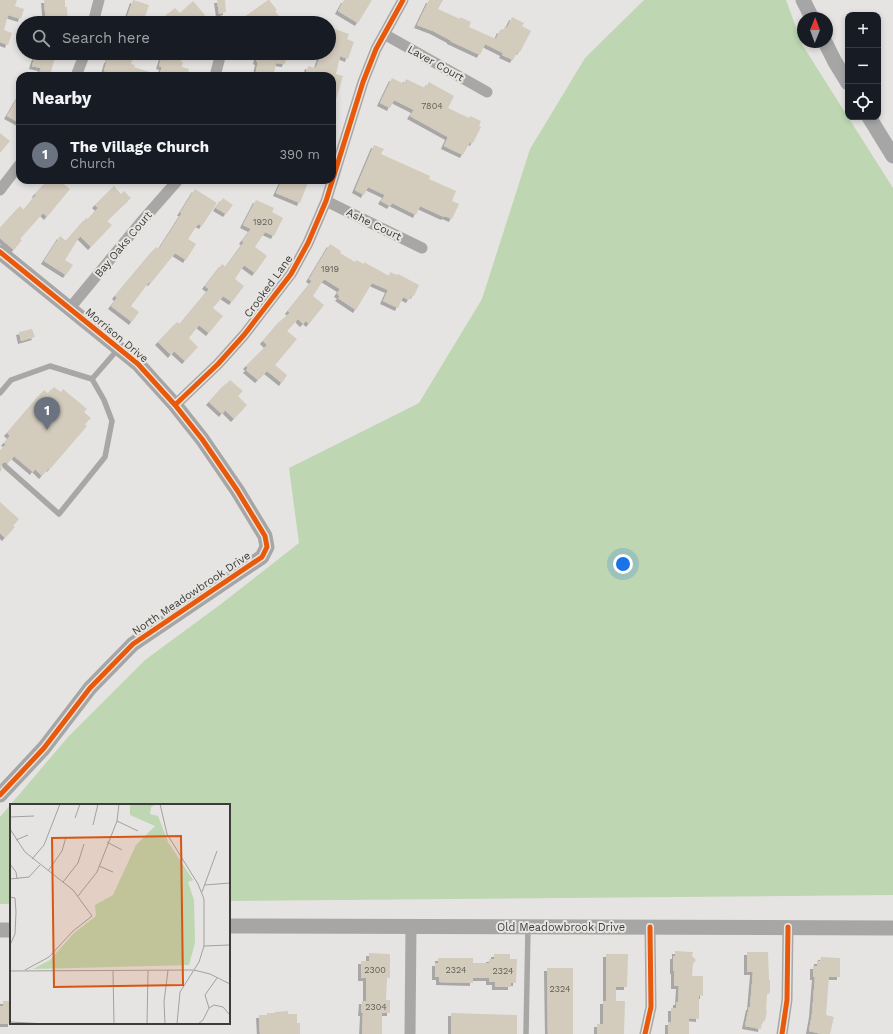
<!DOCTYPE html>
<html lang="en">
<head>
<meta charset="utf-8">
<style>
  body { margin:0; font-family:"Work Sans",sans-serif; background:#20242c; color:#f1f3f6 }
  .controls { position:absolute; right:12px; top:12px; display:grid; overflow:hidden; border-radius:8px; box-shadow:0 2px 6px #0003 }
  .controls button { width:36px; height:36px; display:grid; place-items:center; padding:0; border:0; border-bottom:1px solid #363941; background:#171b24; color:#f1f3f6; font:20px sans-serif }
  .compass { position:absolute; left:797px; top:12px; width:36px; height:36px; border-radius:50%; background:#171b24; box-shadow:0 2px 6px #0003; rotate:1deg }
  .you { position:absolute; left:623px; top:564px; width:14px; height:14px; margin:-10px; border:3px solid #fff; border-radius:50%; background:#1a73e8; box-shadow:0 0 0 6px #1a73e833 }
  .badge { display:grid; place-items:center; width:26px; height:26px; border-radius:50%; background:#ea580c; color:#fff; font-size:13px; font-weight:700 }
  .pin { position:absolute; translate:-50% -33px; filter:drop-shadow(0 1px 2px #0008) }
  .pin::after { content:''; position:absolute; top:21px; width:14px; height:12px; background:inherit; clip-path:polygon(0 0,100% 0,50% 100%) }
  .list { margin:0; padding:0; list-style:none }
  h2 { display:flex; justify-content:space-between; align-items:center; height:52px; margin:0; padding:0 16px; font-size:17px }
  h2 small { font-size:13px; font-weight:400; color:#9ea1a6 }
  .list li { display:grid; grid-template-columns:26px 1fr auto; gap:12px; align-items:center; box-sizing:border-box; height:60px; padding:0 16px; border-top:1px solid #363941 }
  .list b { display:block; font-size:15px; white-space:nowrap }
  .list p { margin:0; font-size:13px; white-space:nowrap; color:#9ea1a6 }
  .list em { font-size:13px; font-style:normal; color:#9ea1a6 }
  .icon { flex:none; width:22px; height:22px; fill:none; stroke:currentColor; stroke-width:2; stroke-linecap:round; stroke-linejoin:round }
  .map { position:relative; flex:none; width:893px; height:1034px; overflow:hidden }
  .search { position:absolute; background:#171b24; box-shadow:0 2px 6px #0003; left:16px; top:16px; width:320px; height:44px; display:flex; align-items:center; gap:10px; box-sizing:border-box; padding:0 14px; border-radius:22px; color:#9ea1a6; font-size:15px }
  .panel { position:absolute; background:#171b24; box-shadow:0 2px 6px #0003; left:16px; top:72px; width:320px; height:112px; border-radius:12px }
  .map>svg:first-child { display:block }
  .green { fill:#bed6b1 }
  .building { fill:#d3cbbc; filter:url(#shadow) }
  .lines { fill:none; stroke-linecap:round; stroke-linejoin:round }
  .lane { stroke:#a8a7a6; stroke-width:5.5 }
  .street { stroke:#a8a7a6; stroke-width:11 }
  .secondary { stroke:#a7a6a6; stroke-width:15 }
  .cycleway-casing { stroke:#e7e5e1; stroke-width:8 }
  .cycleway { stroke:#e8590c; stroke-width:5 }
  .labels { text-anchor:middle; stroke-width:4; stroke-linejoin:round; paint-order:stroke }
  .number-label { font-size:9px; fill:#62605a }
  .street-label { font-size:11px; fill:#3d3c3a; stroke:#e7e5e1 }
  .inset-road { fill:none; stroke:#a2a19f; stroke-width:1 }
  .view { fill:#d75611; fill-opacity:0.15; stroke:#d75611; stroke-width:2 }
  .inset-edge { fill:none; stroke:#3d3c3a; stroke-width:2 }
</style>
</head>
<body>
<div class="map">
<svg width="893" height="1034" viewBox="0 0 893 1034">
  <defs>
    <filter id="shadow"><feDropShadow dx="-3" dy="3" stdDeviation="0" flood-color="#0004"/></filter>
  </defs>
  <rect width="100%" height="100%" fill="#e6e4e2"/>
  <path class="green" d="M644,0H786L803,46L893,188V895L229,901V805H11V904H0V817L68,737L145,660L221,604L299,543L289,468L419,403L482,299L530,149L585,58Z"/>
  <path class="building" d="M0,0H17L15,6L24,9L21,19L8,15L4,30L12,33L8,45L0,42Z
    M44,0H65V7H67L68,23H46Z
    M133,0L149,5L143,23H125Z
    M217,0H225L226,12L219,14Z
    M268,0H269L277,10L275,11L282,20L277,23H271L266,17L265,18L264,17L256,23H248L244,17Z
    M344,0H372L358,23L338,11Z
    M429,0H443L438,9L460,19V17L471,22L469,27L496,39L500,30L503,31L505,26L507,28L512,17L524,23L522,26L531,31L520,52L518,51L513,60L502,55L503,53L485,44L480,55L450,41V40L433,31L417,25Z
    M193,1L205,15L196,23H173L166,15L175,8L180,13Z
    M332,28L349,34L347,39L354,42L348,59L340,56L336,74L343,76L335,103L332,102V76H305L308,66L316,68L321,53H329V30L331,31Z
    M36,53H56L50,76H38L41,68L32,66Z
    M110,53H132V55H134L131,64L135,65L134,67L156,74V76H119L104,71L107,60H108Z
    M163,53H183L181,62H183L182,67L189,69L187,76H169L160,73L162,67L159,66Z
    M258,53H288L285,64L276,63L274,73L271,72L270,76H255L258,62L256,61Z
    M392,78L404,84L406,79L425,88L429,82L454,96L448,108L469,118L470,116L481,121L479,126L481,127L473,143L470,142L463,155L444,146L448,137L410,116L414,110L394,100L390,108L380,103Z
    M20,94V123L7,116Z
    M0,133L10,141L0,153Z
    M374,145L384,149L381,154L430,176L429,179L456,191L452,201L459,204L452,219L445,216L444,217L420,206L416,215L392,203L390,206L381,201L385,195L368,187L364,195L355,190Z
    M51,180H59L70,189L47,217L43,213L20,239L22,240L14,250L0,238V228L20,206L24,210L36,195L35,194L46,182L48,183Z
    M282,180H309L300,203L276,193Z
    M114,186L121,194L124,191L131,198L107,221L112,225L91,247L80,236L65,260L73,265L66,275L44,261L60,236L66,241L86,218L88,219L98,208L95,205Z
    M195,189L217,203L202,226L198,224L188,239L196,244L186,260L175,253L151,283L149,282L131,306L139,312L132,322L111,306L117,298L115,296L156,247L159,249L182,213H180Z
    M223,198L233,205L226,214L216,208Z
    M256,200L274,208L272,212L283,218L274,236L265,232L255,247L267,256L255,273L244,265L235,279L244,286L232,302L223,296L213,308L223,316L209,333L199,325L189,338L198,347L185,361L174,351L171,355L158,342L177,322L180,324L209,289L205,286L222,264L226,267L244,242L242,241L251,229L243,225Z
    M330,244L341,251L340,253L355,262L356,260L364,264V262L389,276L390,272L397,275L398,274L419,285L414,296L412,295L409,300L403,297L398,308L383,301L388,290L372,283L356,310L338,298L340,296L337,294L340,289L324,279L313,296L324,305L309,324L306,321L303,324L298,319L287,331L297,339L275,365L287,375L282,383L267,371L258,380L246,370L248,368L246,366L267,345L263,341L280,321L290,313L288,311L312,281L309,279Z
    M32,329L35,337L21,341L19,332Z
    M230,380L243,391L238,396L247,405L234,419L225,410L222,414L209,402L225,384L226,385Z
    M54,387L61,392L63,389L87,409L84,412L91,418L85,424L87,426L50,469L49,468L42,476L35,469L33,472L14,456L8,463L4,462L2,464L1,467L2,469L0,472V451L6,444L4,443L10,436L7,433L44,390L48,393Z
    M0,502L19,519L13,526L15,527L5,538L0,533Z
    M675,951L693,952L692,956L696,960L693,964L692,976H703V996L699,995V1019L689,1018V1034H668V1022H671V1008H676V1002H678L679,986H674V971H673V956H675Z
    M747,952H768L769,980H770V991L769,994H767L766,1011H767L765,1021H762L761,1029L745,1026L749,1007H750L753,972H747Z
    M369,953L390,954V978H387L386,1000H390V1013H382V1034H362L363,1013H361L362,1001H366V978H361V961H369Z
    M494,954H510V959H517L516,983H511V987H495V982H489V978H473V983L439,982V977H435V963H438V958H473V963H489V959H494Z
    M606,954H628L627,987H616V1001H625L624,1034H597V1024H603V1001H606Z
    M821,957L840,958V977H829L826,1015L834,1017L830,1034H822L809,1031L812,1014L815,977H813V966H817V961H820Z
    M547,968H573V1034H548Z
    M3,1001H11V1024H0V1006H3Z
    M288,1011V1014H297V1023H300V1034H260L259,1015H267V1013H275V1012Z
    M451,1013L517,1015V1034H451Z"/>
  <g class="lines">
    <path class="lane" d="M0,393L11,380L50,366L92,379L119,348
      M5,466L59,514L105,457L112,421L104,400L92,379
      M526,1034L528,927"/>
    <path class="street" d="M93,23L99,0
      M384,34L487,92
      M76,76L85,53
      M215,76L221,53
      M0,190L20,164
      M326,201L422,248
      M70,308L141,222L178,180
      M175,405L218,364L244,335L291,274L308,243L326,201L363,82L376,49L403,0
      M410,1034L411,927
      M645,1034L651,1007L650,927
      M782,1034L787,1000L788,927"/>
    <path class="secondary" d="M803,0L812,18
      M825,42L835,62L848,83
      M869,117L893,156
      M0,252L138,364L175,405L202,439L237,490L265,536L267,547L262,557L133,644L90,688L44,748L0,795
      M229,926L893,928
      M0,930H11"/>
    <g class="cycleway-casing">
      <path id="cycleway" d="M0,252L138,364L175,405L202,439L237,490L265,536L267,547L262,557L133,644L90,688L44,748L0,795
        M175,405L218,364L244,335L291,274L308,243L326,201L363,82L376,49L403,0
        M645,1034L651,1007L650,927
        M782,1034L787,1000L788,927"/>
    </g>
    <use href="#cycleway" class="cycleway"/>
  </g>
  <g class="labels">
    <g class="number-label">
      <text x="432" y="109">7804</text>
      <text x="263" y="225">1920</text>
      <text x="330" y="272">1919</text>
      <text x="375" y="973">2300</text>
      <text x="456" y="973">2324</text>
      <text x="503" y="974">2324</text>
      <text x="560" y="992">2324</text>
      <text x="376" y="1010">2304</text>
    </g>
    <g class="street-label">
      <text transform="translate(436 63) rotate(29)" y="4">Laver Court</text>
      <text transform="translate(374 224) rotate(26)" y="4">Ashe Court</text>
      <text transform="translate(123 244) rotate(-50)" y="4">Bay Oaks Court</text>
      <text transform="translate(268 286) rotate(-54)" y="4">Crooked Lane</text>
      <text transform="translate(117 335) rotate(40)" y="4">Morrison Drive</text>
      <text transform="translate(191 593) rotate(-34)" y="4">North Meadowbrook Drive</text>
      <text x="561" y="931">Old Meadowbrook Drive</text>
    </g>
  </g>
  <g transform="translate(10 804)">
    <rect width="220" height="220" fill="#e6e4e2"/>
    <path d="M120,0H147L141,3L140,10L148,12L158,38L183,76L178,78L184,96L185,139L179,161L23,165L40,156L64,129L86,112L85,101L103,91L126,41L145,22L120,11Z" fill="#bed6b1"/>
    <path class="inset-road" d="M150,0L157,30L188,80L194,95V142L189,158L170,188L167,220M0,13L24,12M65,14L70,0M107,17L128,27M83,21L88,0M0,25L15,48L63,86L82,112L63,127L39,153L15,166M6,36L18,31M97,38L112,46M22,55L34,41L50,0M0,60L6,68L7,75M89,62L103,68M38,67L52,47L56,33M0,75L19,73L30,61M53,78L68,59L74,40M195,81L220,79M192,88L207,47M68,92L87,68L107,17L109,0M0,93L5,94L6,108L5,130L0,141M194,142L220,141M184,166L200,170L220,180M0,167L183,166M103,167L104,220M199,204L195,191L207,174M0,218L37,220M137,220L138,167M155,220L154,198L158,166M188,220L193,216L199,204L204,201L213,203L220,211"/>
    <path class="view" d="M171,32L173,181L44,183L42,34Z"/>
    <rect width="220" height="220" class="inset-edge"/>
  </g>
</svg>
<div class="controls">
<button>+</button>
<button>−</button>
<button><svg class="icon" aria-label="locate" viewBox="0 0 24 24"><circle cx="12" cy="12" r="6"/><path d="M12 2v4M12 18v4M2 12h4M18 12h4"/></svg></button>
</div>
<svg class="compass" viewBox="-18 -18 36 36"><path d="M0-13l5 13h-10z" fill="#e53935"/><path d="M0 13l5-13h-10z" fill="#9ea1a6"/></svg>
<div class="you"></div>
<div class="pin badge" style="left:47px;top:430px;background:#6b7280">1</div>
<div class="search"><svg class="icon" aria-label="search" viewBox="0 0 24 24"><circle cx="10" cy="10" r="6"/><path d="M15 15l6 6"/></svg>Search here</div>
<section class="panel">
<h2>Nearby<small></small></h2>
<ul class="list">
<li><span class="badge" style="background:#6b7280">1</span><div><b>The Village Church</b><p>Church</p></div><em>390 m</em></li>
</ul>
</section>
</div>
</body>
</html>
